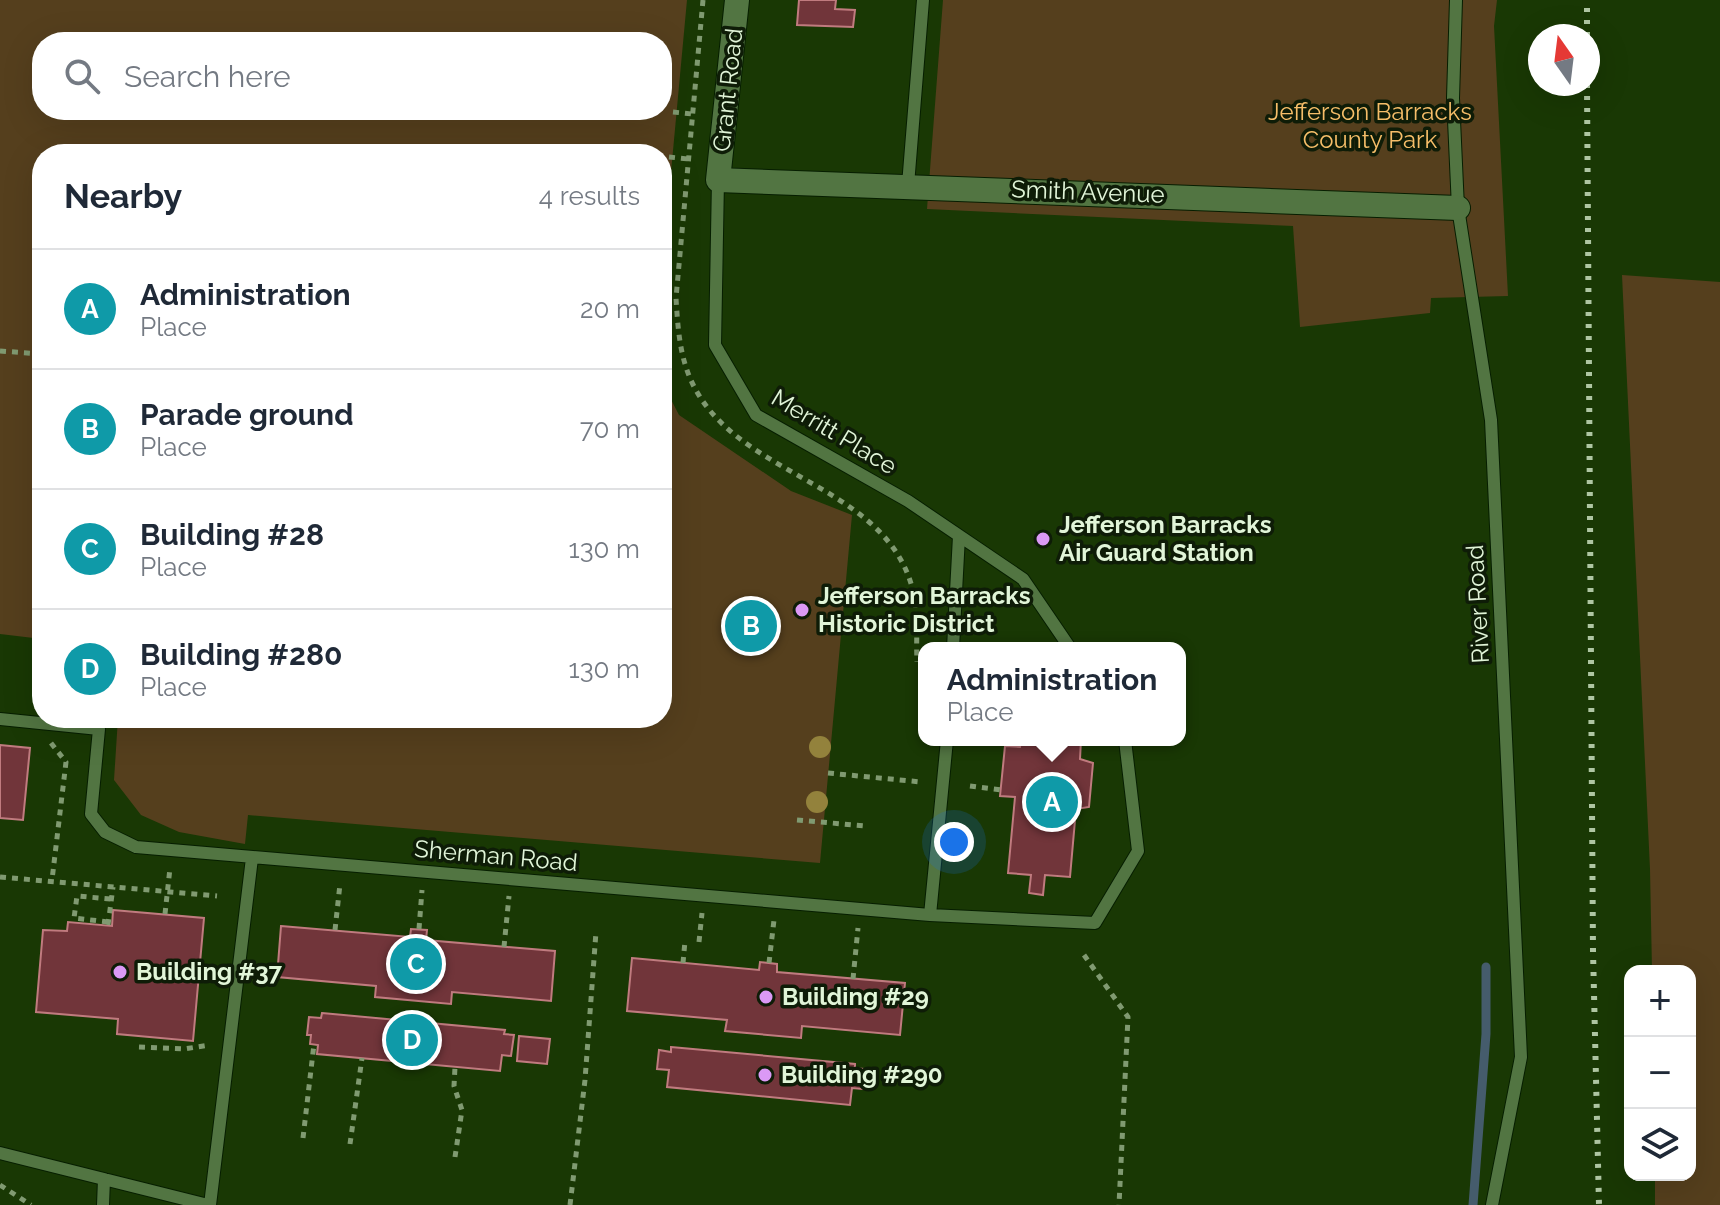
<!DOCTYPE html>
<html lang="en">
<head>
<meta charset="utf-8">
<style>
  body { margin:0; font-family:Raleway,sans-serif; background:#f6f6f7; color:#1f2937 }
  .controls { position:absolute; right:24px; bottom:24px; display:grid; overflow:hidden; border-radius:16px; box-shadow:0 8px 32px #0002 }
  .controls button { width:72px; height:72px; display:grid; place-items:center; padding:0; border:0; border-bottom:2px solid #e0e1e3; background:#fff; color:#1f2937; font:40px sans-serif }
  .compass { position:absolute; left:1528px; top:24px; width:72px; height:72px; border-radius:50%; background:#fff; box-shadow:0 8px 32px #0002; rotate:346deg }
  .you { position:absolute; left:954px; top:842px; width:28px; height:28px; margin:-20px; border:6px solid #fff; border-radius:50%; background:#1a73e8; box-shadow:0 0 0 12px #1a73e833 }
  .badge { display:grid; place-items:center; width:52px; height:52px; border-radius:50%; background:#745b8c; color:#fff; font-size:26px; font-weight:700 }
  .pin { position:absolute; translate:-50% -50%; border:4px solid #fff; box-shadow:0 2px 8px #0006 }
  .popup { position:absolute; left:918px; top:642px; width:268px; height:104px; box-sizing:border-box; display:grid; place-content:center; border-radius:16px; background:#fff; filter:drop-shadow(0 2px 6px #0005); font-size:26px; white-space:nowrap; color:#747a83 }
  .popup b { font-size:30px; color:#1f2937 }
  .popup::after { content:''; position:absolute; left:50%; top:100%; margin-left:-16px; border:16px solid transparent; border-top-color:#fff }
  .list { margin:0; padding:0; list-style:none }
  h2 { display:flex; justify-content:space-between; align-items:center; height:104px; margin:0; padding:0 32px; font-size:34px }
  h2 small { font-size:26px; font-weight:400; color:#747a83 }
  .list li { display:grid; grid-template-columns:52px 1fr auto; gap:24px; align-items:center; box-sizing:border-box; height:120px; padding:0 32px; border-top:2px solid #e0e1e3 }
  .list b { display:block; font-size:30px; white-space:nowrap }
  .list p { margin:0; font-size:26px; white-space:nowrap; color:#747a83 }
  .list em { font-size:26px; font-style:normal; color:#747a83 }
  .icon { flex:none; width:44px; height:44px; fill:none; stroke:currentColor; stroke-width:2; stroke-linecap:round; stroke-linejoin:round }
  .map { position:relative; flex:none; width:1720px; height:1205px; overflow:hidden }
  .search { position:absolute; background:#fff; box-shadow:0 8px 32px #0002; left:32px; top:32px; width:640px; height:88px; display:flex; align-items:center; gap:20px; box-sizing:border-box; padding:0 28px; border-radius:32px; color:#747a83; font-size:30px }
  .panel { position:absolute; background:#fff; box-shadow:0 8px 32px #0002; left:32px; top:144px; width:640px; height:584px; border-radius:32px }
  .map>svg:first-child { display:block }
  .green { fill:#553f1d; fill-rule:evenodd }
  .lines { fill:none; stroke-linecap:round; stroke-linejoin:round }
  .stream { stroke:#455c6c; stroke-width:9 }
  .building { fill:#71353a; stroke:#c07b7f; stroke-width:2 }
  .lane-casing { stroke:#061e00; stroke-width:14 }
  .street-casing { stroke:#061e00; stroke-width:26 }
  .path { stroke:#809a71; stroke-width:5; stroke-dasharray:6 6; stroke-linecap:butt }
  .lane { stroke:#527542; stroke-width:12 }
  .street { stroke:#527542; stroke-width:24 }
  .rail { stroke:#afc6a3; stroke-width:6; stroke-dasharray:4 8; stroke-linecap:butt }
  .tree { fill:#93823c }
  .poi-dot { fill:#db99f5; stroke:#0e1c07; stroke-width:3 }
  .labels { text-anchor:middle; stroke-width:7; stroke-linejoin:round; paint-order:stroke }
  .street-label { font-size:24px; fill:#e1f5d8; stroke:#0e1c07 }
  .park-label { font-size:24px; fill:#f6be69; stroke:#0e1c07 }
  .poi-label { font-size:24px; font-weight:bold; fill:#e1f5d8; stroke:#0e1c07; text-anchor:start }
</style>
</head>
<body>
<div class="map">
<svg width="1720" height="1205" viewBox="0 0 1720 1205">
  <rect width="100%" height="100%" fill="#193804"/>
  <path class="green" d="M0,0H687L662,269V154H42V639L0,634ZM42,42H662V110H42Z
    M943,0H1497L1494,26L1508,296L1431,298L1430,313L1300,327L1293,226L927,209Z
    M1622,275L1720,282V1205H1655V1175H1690V971H1652L1650,869Z
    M662,382L679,415L791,491L852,515L820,863L248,815L245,844L179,832L141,815L114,780L118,718H662Z"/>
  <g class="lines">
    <path class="stream" d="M1473,1205L1486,1034V967"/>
  </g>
  <path class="building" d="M799,0H836L835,9L855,10L853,27L797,25Z
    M1021,740H1081L1080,759L1093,763L1089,807L1076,809L1070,877L1045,875L1043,895L1029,893L1031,875L1008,873L1015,797L1000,796L1005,746L1020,747Z
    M0,745L30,748L23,820L0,818Z
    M113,910L204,918L193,1041L117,1034L118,1019L36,1012L43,930L67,931L68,922L112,926Z
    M281,926L410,937L411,929L427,930L426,940L555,951L551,1001L452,992L451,1004L375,997L376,986L277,977Z
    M632,958L759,970L760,962L777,964V972L905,983L900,1035L802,1026L801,1038L725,1031L727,1020L627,1011Z
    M322,1013L505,1030L504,1034L514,1035L511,1056L502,1055L500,1071L317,1054L318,1045L310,1044L311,1035H307L309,1017L321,1018Z
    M519,1036L550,1039L547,1064L517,1061Z
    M671,1047L855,1064V1068L863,1069L862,1089L852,1088L850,1105L667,1087L669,1070L657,1069L659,1050L671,1052Z"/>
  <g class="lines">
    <g class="lane-casing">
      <path id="lane" d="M1456,0L1453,98L1458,208L1491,420L1521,1057L1492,1205
        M718,180L715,345L756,415L908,501L1023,579L1070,648
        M908,185L923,0
        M953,648L959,536
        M0,719L99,729L91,814L105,832L136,847L930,915L1095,923L1138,851L1125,740
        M930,915L947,740
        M0,1153L208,1205
        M103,1205L104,1179
        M210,1205L252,858"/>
    </g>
    <g class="street-casing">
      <path id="street" d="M737,0L718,180L1458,208"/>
    </g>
    <path class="path" d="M703,0L676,298C678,331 680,363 697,392C748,481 897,487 915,601C918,620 916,642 917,662
      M673,112L692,114
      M669,157L688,159
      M0,351L42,354
      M51,743L66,762L52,880
      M828,773L921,782
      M970,786L1001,790
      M797,820L866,826
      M0,877L217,896
      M165,914L170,868
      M108,922L74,918L77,896L111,899
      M108,925L113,887
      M419,929L422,890
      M335,930L340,884
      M699,942L702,913
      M504,947L509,896
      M1084,955L1128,1017L1119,1205
      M683,963L685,941
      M769,963L774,920
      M853,979L858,928
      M139,1047L184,1049L210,1045
      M303,1138L314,1044
      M350,1144L362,1058
      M455,1157L462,1110L454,1086L455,1067
      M0,1185L31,1205
      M570,1205L585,1080L596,932"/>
    <use href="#lane" class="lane"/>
    <use href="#street" class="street"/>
    <path class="rail" d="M1587,36V0
      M1587,84L1593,951L1599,1205"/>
  </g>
  <g class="tree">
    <circle cx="820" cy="747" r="11"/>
    <circle cx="817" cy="802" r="11"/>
  </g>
  <g class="poi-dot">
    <circle cx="1043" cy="539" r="8"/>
    <circle cx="802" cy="610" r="8"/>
    <circle cx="120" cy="972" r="8"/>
    <circle cx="766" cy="997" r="8"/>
    <circle cx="765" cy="1075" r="8"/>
  </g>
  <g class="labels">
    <g class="street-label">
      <text transform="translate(728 90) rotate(-84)" y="8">Grant Road</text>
      <text transform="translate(1088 192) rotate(2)" y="8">Smith Avenue</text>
      <text transform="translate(834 432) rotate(31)" y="8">Merritt Place</text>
      <text transform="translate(1478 604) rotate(-93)" y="8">River Road</text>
      <text transform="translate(496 856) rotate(5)" y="8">Sherman Road</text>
    </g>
    <g class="park-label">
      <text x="1370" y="120">Jefferson Barracks<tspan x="1370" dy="28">County Park</tspan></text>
    </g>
    <g class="poi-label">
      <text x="1059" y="533">Jefferson Barracks<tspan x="1059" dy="28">Air Guard Station</tspan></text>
      <text x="818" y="604">Jefferson Barracks<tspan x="818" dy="28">Historic District</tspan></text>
      <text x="136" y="980">Building #37</text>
      <text x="782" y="1005">Building #29</text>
      <text x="781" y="1083">Building #290</text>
    </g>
  </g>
</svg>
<div class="controls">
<button>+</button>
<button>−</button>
<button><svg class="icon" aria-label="layers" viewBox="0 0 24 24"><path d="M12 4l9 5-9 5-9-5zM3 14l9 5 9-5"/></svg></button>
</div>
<svg class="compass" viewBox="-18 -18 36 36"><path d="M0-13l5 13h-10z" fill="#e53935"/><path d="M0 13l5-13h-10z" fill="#747a83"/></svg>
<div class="you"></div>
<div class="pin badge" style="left:1052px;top:802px;background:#0f9aa8">A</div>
<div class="popup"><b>Administration</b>Place</div>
<div class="pin badge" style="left:751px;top:626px;background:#0f9aa8">B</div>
<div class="pin badge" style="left:416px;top:964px;background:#0f9aa8">C</div>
<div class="pin badge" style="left:412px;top:1040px;background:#0f9aa8">D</div>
<div class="search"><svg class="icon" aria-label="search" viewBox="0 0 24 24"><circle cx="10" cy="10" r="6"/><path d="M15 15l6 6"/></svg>Search here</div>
<section class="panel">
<h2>Nearby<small>4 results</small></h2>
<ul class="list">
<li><span class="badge" style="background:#0f9aa8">A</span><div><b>Administration</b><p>Place</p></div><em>20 m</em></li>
<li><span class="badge" style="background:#0f9aa8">B</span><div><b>Parade ground</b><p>Place</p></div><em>70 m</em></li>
<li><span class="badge" style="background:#0f9aa8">C</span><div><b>Building #28</b><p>Place</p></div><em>130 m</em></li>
<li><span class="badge" style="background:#0f9aa8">D</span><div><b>Building #280</b><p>Place</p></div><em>130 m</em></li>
</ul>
</section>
</div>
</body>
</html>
